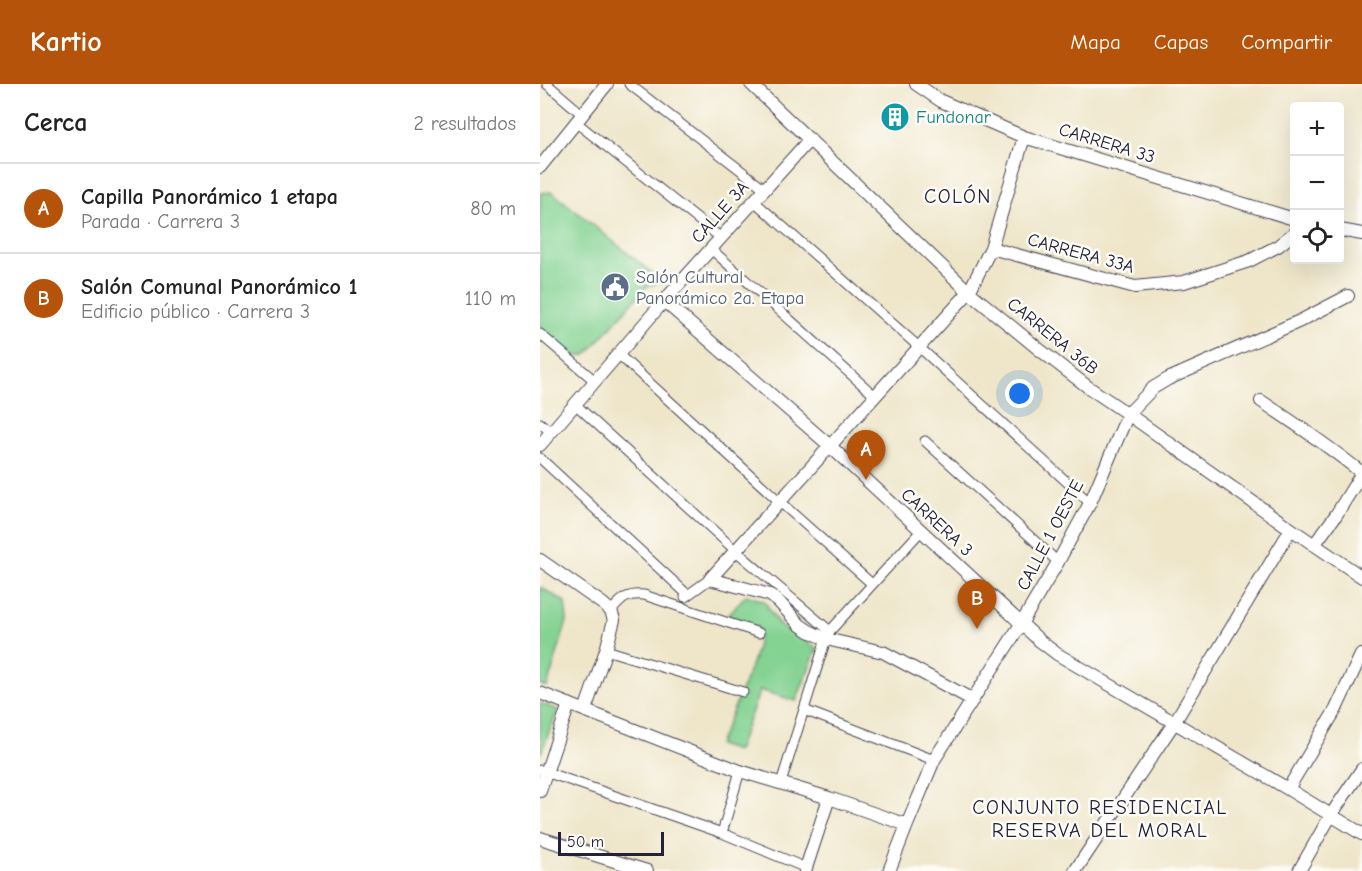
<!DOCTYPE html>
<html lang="es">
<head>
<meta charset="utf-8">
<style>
  body { margin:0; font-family:"Comic Neue",sans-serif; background:#f2f2f2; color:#222 }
  .controls { position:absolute; right:18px; top:18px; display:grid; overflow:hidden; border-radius:6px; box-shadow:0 6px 24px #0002 }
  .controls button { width:54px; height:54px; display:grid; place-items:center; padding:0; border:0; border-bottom:2px solid #e0e0e0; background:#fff; color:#222; font:30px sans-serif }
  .scale { position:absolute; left:18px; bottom:15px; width:106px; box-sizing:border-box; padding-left:6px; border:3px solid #22223b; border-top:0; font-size:16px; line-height:21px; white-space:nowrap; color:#22223b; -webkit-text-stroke:4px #fdfcf7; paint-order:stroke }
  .you { position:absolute; left:480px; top:310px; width:21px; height:21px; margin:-15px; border:4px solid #fff; border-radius:50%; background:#1a73e8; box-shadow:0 0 0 9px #1a73e833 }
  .badge { display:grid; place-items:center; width:39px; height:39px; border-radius:50%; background:#b45309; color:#fff; font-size:20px; font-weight:700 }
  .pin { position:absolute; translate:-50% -50px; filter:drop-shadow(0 2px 3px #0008) }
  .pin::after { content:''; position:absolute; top:32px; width:21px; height:18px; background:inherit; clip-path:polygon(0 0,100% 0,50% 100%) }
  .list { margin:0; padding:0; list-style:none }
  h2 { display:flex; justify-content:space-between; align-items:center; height:78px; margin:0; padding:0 24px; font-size:26px }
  h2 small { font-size:20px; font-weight:400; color:#767676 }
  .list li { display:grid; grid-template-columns:39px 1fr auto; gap:18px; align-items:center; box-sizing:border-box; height:90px; padding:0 24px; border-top:2px solid #e0e0e0 }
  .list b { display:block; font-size:22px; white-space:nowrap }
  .list p { margin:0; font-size:20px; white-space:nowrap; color:#767676 }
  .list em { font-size:20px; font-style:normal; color:#767676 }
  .icon { flex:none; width:33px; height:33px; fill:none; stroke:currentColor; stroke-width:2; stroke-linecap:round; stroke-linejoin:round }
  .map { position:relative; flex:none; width:822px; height:787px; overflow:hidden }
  header { display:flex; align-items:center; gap:36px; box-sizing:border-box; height:84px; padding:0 30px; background:#b45309; color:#fff }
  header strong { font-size:28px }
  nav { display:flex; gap:33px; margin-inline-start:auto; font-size:21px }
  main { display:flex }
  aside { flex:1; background:#fff }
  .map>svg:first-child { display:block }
  .green { fill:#84d393; stroke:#537a67; stroke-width:1.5 }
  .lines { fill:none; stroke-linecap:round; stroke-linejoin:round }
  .pedestrian-casing { stroke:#413f50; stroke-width:11 }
  .minor-casing { stroke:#413f50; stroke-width:14 }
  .pedestrian { stroke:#fff; stroke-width:9 }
  .minor { stroke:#fff; stroke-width:12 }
  .labels { text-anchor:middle; stroke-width:5; stroke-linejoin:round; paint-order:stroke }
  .culture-label { font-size:18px; fill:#0d838f; stroke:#fdfcf7; text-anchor:start }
  .street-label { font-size:18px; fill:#22223b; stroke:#fdfcf7 }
  .service-label { font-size:18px; fill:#4e5e75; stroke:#fdfcf7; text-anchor:start }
  .neighbourhood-label { font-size:20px; letter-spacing:1.5px; fill:#22223b; stroke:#fdfcf7 }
</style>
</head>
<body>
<header>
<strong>Kartio</strong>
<nav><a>Mapa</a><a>Capas</a><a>Compartir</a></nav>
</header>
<main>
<aside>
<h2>Cerca<small>2 resultados</small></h2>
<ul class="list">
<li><span class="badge">A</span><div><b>Capilla Panorámico 1 etapa</b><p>Parada · Carrera 3</p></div><em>80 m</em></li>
<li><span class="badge">B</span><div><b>Salón Comunal Panorámico 1</b><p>Edificio público · Carrera 3</p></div><em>110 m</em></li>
</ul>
</aside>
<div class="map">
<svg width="822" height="787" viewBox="0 0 822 787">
  <rect width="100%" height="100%" fill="#fdfcf7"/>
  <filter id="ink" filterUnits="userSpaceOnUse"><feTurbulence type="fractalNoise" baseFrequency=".0167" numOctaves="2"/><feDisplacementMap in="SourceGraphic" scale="12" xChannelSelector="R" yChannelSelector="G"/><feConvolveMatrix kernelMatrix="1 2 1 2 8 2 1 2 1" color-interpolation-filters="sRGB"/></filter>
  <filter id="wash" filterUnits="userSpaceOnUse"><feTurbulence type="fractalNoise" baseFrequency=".008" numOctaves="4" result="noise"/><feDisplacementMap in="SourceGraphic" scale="24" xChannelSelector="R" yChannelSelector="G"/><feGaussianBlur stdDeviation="1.35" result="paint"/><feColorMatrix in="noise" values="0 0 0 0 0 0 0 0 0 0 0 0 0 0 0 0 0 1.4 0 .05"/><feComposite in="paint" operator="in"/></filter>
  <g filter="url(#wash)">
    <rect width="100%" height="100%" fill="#efe6ca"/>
    <path class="green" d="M12,108L122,197L106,203L46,271L34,273L0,246V109Z
      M0,503L25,518L27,537L7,603L0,601Z
      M206,511L224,517L239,541L277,564L256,617L220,606L197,667L178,661C187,639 223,564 219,545L187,532Z
      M0,619L18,626L0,671Z"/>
  </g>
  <g filter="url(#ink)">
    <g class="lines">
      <g class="pedestrian-casing">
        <path id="pedestrian" d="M7,0L43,31
          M89,0L225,105
          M37,39L181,154
          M214,117L379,263L550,419
          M171,165L335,312
          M0,250L55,297
          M78,270L240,418L332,500
          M35,320L196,467L290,547
          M0,339L11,348
          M385,357L518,478
          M0,374L148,511
          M145,513L170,495
          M71,527C82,515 87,509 104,511L219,549
          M66,566L203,608
          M264,626L394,676
          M0,686L182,749L266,784
          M241,699L286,555L290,547L380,448
          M182,749L200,687"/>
      </g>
      <g class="minor-casing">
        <path id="minor" d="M211,0L429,208L500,266L548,303L588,330L751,445L822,493
          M376,0L401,17L484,53L754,135
          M0,83L67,0
          M800,146L822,150
          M451,164L595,203L644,198L709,177L738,162L754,149
          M124,217L290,362L500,557L517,570L748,705L822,750
          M721,317C756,340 790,363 822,389
          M0,361L124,217L270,55
          M774,461L796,431L822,389
          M0,476L63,520L71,527L74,536L66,566L45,626
          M0,609L200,687L289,714L367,741
          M433,616L343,568L286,555L269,547L260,541L239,518L230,511L170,495L429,208L451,164L484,53
          M748,705L796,625L821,571
          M0,707L29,620
          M0,754L107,787
          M265,787L289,714
          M349,787L367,741L394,676L481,540L518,478L550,419L588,330L613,304L628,295L760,237L808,212
          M535,787L634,639L751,445
          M759,787L791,731L822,685"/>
      </g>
      <use href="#pedestrian" class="pedestrian"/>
      <use href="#minor" class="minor"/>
    </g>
  </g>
  <defs>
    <g id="building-disc" transform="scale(1.5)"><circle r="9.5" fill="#0f9aa8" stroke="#fdfcf7"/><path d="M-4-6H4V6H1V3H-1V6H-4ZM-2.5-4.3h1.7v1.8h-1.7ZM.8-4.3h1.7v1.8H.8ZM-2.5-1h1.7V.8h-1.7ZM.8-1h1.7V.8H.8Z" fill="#fff"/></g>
    <g id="civic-disc" transform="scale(1.5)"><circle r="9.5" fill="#5c6f8a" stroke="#fdfcf7"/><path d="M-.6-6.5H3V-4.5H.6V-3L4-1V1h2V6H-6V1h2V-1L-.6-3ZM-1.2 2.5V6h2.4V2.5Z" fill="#fff"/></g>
  </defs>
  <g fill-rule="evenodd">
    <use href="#building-disc" x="355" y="33"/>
    <use href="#civic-disc" x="75" y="203"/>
  </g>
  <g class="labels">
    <g class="culture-label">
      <text x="376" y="39">Fundonar</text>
    </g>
    <g class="street-label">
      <text transform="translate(567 59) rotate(17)" y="6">CARRERA 33</text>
      <text transform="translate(180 128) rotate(-48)" y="6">CALLE 3A</text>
      <text transform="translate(541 169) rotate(15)" y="6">CARRERA 33A</text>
      <text transform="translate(513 252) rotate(39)" y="6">CARRERA 36B</text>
      <text transform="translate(397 438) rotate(43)" y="6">CARRERA 3</text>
      <text transform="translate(510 451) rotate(-62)" y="6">CALLE 1 OESTE</text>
    </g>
    <g class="service-label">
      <text x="96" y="199">Salón Cultural<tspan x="96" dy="21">Panorámico 2a. Etapa</tspan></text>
    </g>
    <g class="neighbourhood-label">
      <text x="418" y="119">COLÓN</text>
      <text x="560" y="730">CONJUNTO RESIDENCIAL<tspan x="560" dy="23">RESERVA DEL MORAL</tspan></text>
    </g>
  </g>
</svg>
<div class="controls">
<button>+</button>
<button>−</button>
<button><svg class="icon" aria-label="locate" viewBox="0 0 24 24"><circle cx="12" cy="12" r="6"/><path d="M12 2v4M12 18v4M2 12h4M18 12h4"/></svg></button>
</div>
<div class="scale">50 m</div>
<div class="you"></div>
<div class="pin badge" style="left:326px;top:396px">A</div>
<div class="pin badge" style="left:437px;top:545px">B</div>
</div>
</main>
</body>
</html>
